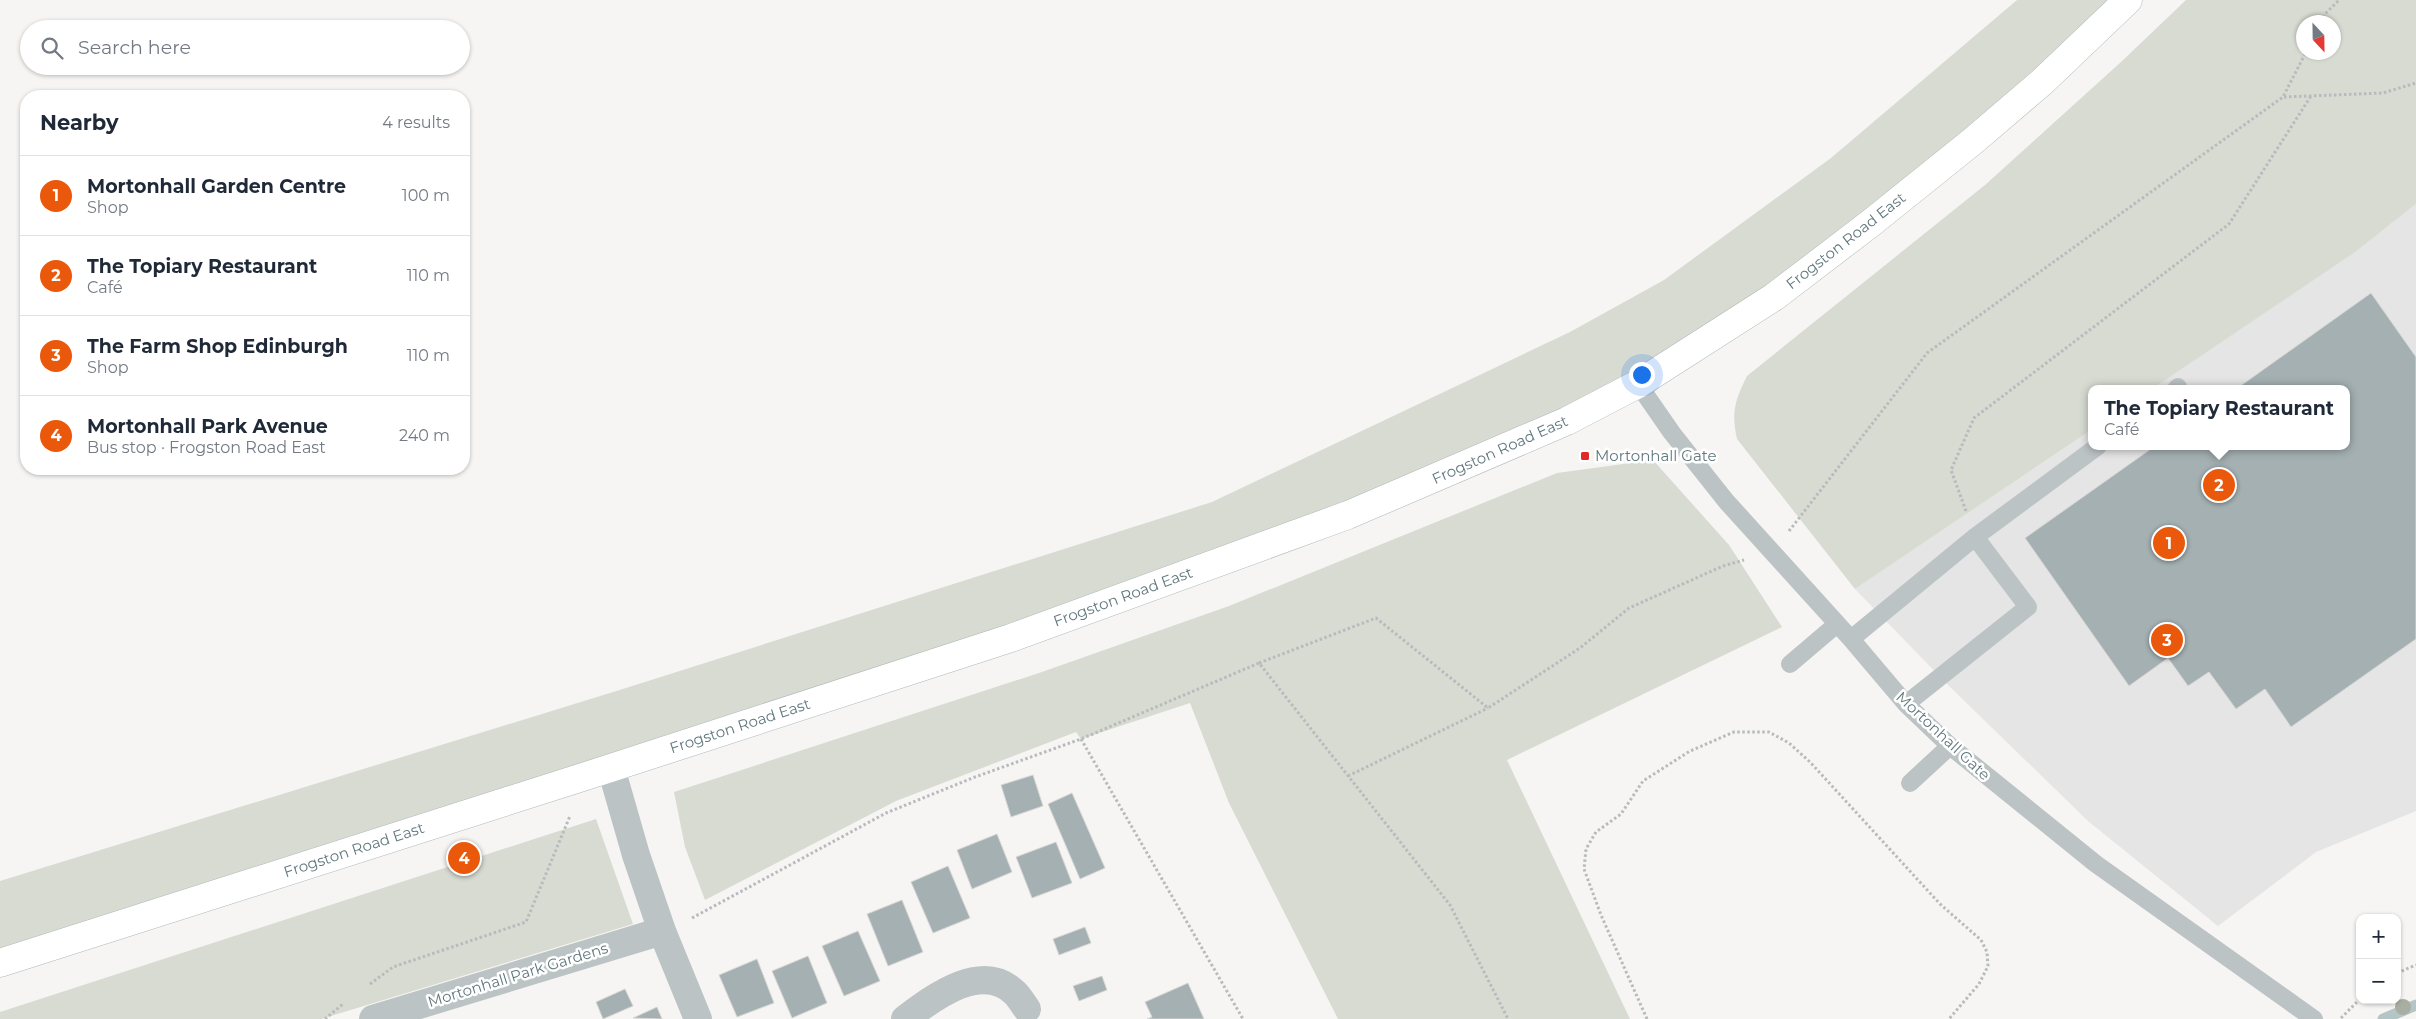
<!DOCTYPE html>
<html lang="en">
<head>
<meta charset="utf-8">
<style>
  body { margin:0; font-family:Montserrat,sans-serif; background:#f2f2f3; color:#1f2937 }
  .controls { position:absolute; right:15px; bottom:15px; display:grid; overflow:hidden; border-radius:10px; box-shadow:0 1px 4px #0004 }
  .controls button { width:45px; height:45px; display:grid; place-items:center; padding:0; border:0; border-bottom:1px solid #e0e1e3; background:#fff; color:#1f2937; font:25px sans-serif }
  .compass { position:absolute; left:2296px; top:15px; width:45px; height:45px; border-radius:50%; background:#fff; box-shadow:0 1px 4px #0004; rotate:158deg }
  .you { position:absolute; left:1641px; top:374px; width:18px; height:18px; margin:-12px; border:4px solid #fff; border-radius:50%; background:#1a73e8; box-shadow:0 0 0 8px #1a73e833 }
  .badge { display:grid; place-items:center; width:32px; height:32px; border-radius:50%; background:#ea580c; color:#fff; font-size:16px; font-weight:700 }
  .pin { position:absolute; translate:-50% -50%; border:2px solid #fff; box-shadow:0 1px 5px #0006 }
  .popup { position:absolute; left:2088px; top:385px; width:262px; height:65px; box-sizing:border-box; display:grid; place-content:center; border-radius:10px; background:#fff; filter:drop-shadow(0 1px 4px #0005); font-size:16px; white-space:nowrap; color:#747a83 }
  .popup b { font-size:19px; color:#1f2937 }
  .popup::after { content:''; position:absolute; left:50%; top:100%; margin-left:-10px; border:10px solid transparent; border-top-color:#fff }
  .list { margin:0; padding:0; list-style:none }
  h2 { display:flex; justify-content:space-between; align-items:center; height:65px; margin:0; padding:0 20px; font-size:21px }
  h2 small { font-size:16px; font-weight:400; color:#747a83 }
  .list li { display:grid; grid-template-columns:32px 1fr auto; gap:15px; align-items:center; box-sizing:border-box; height:80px; padding:0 20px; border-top:1px solid #e0e1e3 }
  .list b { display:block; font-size:19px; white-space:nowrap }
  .list p { margin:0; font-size:16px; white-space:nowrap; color:#747a83 }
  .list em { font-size:16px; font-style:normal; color:#747a83 }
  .icon { flex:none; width:28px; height:28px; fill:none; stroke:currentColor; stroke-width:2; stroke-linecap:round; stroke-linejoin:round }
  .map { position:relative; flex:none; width:2416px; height:1019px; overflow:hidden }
  .search { position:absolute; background:#fff; box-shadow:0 1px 4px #0004; left:20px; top:20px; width:450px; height:55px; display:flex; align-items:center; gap:12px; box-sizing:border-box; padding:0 18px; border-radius:28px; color:#747a83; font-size:19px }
  .panel { position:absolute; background:#fff; box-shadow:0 1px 4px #0004; left:20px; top:90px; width:450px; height:385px; border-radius:20px }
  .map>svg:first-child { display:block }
  .built { fill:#e4e5e4 }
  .green { fill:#d7dbd2; fill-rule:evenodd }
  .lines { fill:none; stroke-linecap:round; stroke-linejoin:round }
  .stream { stroke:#b4c5c6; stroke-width:11 }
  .building { fill:#a4b0b2; stroke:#d8d7d5 }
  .secondary-casing { stroke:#afb7ba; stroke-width:29 }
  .path { stroke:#b7bbbd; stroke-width:3; stroke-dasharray:2.5 2.5; stroke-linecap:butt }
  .service { stroke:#bcc3c5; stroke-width:18 }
  .minor { stroke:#bcc3c5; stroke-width:28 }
  .secondary { stroke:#fff; stroke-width:28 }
  .tree { fill:#a8afa2 }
  .poi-dot { fill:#e22a26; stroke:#fff; stroke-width:2 }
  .labels { text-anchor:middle; stroke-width:5; stroke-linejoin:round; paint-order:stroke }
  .street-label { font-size:15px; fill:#61787e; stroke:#fff }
  .poi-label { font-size:15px; fill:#61787e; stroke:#fff; text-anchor:start }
</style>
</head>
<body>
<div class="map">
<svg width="2416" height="1019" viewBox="0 0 2416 1019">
  <rect width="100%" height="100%" fill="#f6f5f3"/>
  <path class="built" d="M2416,204V811L2316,852L2218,926L2088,821L1949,686L1855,589L2091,430L2092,446H2346V389H2152L2354,253Z"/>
  <path class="green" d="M2017,0H2128L2042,82L1638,384L1348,515L0,963V881L626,688L1212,502L1570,332L1664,280L1831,158Z
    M2186,0H2416V204L2354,253L2152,389H2092L2091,430L1855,589L1737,439C1731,412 1735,400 1747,376L1985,185L2121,62ZM2304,22H2334V52H2304Z
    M1653,460L1729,545L1782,627L1507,760L1630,1019H1338L1229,803L1190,703L1081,739L1076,732L896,801L705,900L685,847L674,792L1039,673L1229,606L1557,473Z
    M596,819L633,924L321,1019H0V1012Z"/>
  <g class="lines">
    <path class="stream" d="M2383,1019L2416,1005"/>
  </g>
  <path class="building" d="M2371,293L2416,357V639L2291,727L2265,689L2236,709L2209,672L2188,686L2168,658L2129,686L2025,538L2155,446H2346V389H2236Z
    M1033,775L1043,806L1011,817L1001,785Z
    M1072,793L1105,868L1080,879L1048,804Z
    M997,834L1012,872L972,889L957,850Z
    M1056,842L1072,883L1032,898L1016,857Z
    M948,866L970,918L933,933L911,882Z
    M902,900L923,952L888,966L867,914Z
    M1085,927L1091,943L1059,955L1053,939Z
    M858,931L880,981L844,996L822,946Z
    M808,956L827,1003L792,1018L772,971Z
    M757,959L774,1003L737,1017L719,975Z
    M1102,976L1107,990L1079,1001L1073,986Z
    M1188,983L1204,1019H1147L1152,1017L1145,1002Z
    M625,989L633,1006L603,1019L596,1002Z
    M657,1007L662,1019L633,1018Z"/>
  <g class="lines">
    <g class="secondary-casing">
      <path id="secondary" d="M0,963L586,776L1011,638L1348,515L1567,421L1638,384L1774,297L1871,223L1973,141L2042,82L2128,0"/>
    </g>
    <path class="path" d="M2321,22L2324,15L2339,0
      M2284,97L2383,93L2416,83
      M1966,511L1951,470L1974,418L2229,224L2311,96
      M1789,531L1927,353L2283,97L2306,52
      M1259,663L1376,618L1488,708L1580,648L1629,608L1723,566L1744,560
      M1081,739L1243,1019
      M1348,776L1488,708
      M692,918L886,813L975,777L1081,739L1259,663L1450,905L1508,1019
      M2397,973L2416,965
      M370,984L393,967L526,922L570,816
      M2341,1018L2360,999
      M325,1019L343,1004
      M1647,1019L1601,915L1584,869L1586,849L1596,832L1621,814L1643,781L1690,751L1734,732H1769L1789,743L1810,762L1940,904L1981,940L1987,952L1988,966L1979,984L1949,1019"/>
    <path class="service" d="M1638,384L1672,433L1726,501L1851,639L1906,704L1950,746L2096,864L2314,1019
      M2176,389L2178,387
      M1975,537L2098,446
      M1851,639L1975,537L2028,607L1906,704
      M1790,664L1837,624
      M1910,783L1950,746"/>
    <path class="minor" d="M611,768L636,855L662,931L698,1019
      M373,1019L662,931
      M905,1019C933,998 982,960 1015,993C1020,998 1023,1004 1027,1009"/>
    <use href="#secondary" class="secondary"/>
  </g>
  <circle class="tree" cx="2403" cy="1007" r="8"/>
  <rect class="poi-dot" x="1580" y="451" width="10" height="10" rx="2.5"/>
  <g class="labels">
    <g class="street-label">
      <text transform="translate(1846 241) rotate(-38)" y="5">Frogston Road East</text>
      <text transform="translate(1500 450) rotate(-24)" y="5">Frogston Road East</text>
      <text transform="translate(1123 597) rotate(-20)" y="5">Frogston Road East</text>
      <text transform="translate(740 726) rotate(-18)" y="5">Frogston Road East</text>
      <text transform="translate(1943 736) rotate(43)" y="5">Mortonhall Gate</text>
      <text transform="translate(354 850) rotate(-18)" y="5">Frogston Road East</text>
      <text transform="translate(518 975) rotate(-17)" y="5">Mortonhall Park Gardens</text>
    </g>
    <g class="poi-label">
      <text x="1595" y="461">Mortonhall Gate</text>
    </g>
  </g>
</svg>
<div class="controls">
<button>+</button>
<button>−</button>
</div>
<svg class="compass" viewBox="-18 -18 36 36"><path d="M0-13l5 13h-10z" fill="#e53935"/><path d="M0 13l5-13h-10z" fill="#747a83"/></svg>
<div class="you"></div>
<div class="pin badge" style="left:2169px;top:543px">1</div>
<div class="pin badge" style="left:2219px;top:485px">2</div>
<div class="popup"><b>The Topiary Restaurant</b>Café</div>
<div class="pin badge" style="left:2167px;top:640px">3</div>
<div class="pin badge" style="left:464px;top:858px">4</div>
<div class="search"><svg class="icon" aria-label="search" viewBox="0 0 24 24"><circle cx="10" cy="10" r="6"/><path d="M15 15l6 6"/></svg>Search here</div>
<section class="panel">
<h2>Nearby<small>4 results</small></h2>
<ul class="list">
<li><span class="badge">1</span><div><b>Mortonhall Garden Centre</b><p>Shop</p></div><em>100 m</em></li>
<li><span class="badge">2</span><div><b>The Topiary Restaurant</b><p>Café</p></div><em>110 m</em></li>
<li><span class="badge">3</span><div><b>The Farm Shop Edinburgh</b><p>Shop</p></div><em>110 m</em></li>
<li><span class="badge">4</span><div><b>Mortonhall Park Avenue</b><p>Bus stop · Frogston Road East</p></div><em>240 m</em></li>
</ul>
</section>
</div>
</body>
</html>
